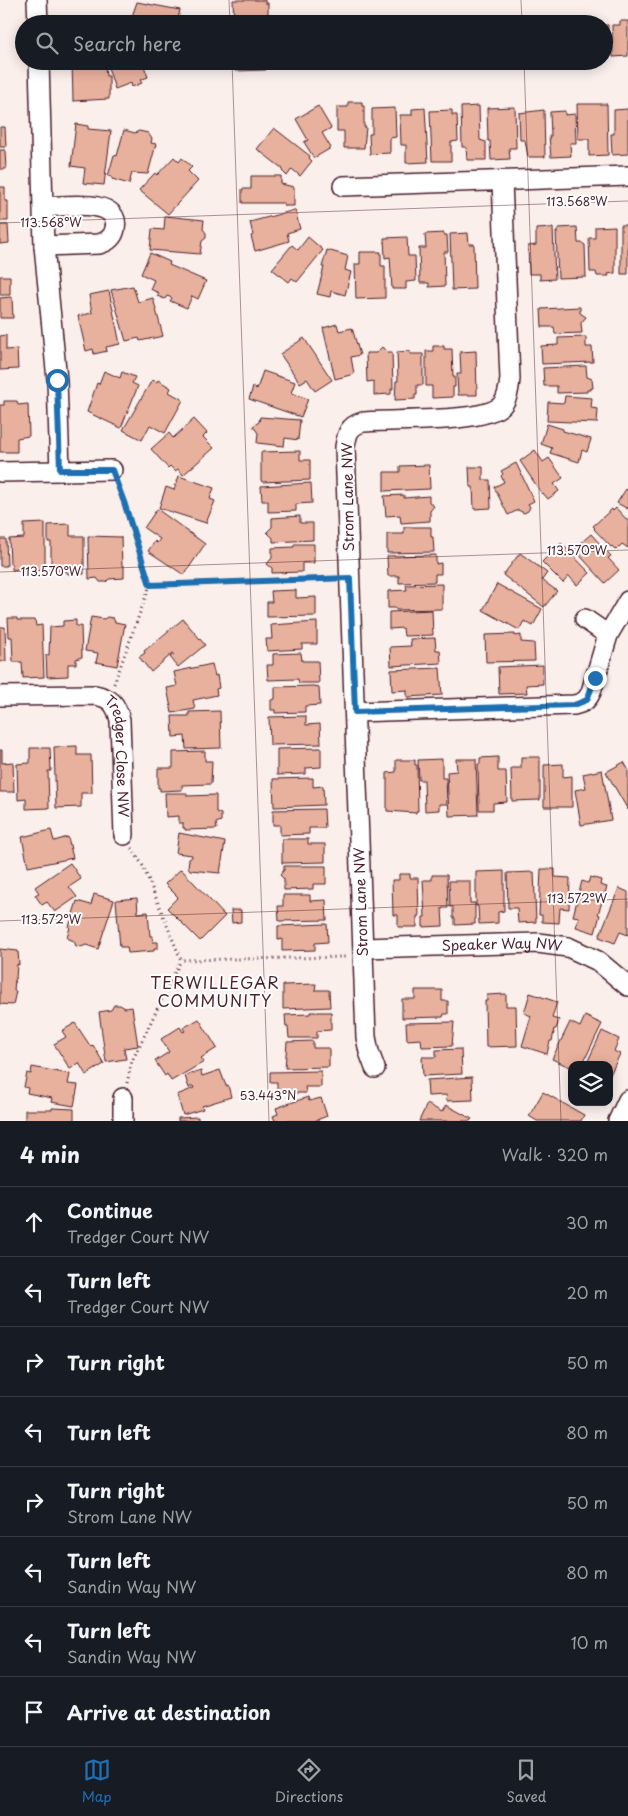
<!DOCTYPE html>
<html lang="en">
<head>
<meta charset="utf-8">
<style>
  body { margin:0; font-family:"Playpen Sans",sans-serif; background:#20242c; color:#f1f3f6 }
  .controls { position:absolute; right:15px; bottom:15px; display:grid; overflow:hidden; border-radius:10px; box-shadow:0 2px 12px #0003 }
  .controls button { width:45px; height:45px; display:grid; place-items:center; padding:0; border:0; border-bottom:1px solid #363941; background:#171b24; color:#f1f3f6; font:25px sans-serif }
  .stop { position:absolute; width:15px; height:15px; margin:-11px; border:4px solid #1f6fb2; border-radius:50%; background:#fff }
  .stop.end { background:#1f6fb2; border-color:#fff; box-shadow:0 1px 5px #0008 }
  .list { margin:0; padding:0; list-style:none }
  h2 { display:flex; justify-content:space-between; align-items:center; height:65px; margin:0; padding:0 20px; font-size:21px }
  h2 small { font-size:16px; font-weight:400; color:#9ea1a6 }
  .list li { display:grid; grid-template-columns:32px 1fr auto; gap:15px; align-items:center; box-sizing:border-box; height:70px; padding:0 20px; border-top:1px solid #363941 }
  .list b { display:block; font-size:19px; white-space:nowrap }
  .list p { margin:0; font-size:16px; white-space:nowrap; color:#9ea1a6 }
  .list em { font-size:16px; font-style:normal; color:#9ea1a6 }
  .icon { flex:none; width:28px; height:28px; fill:none; stroke:currentColor; stroke-width:2; stroke-linecap:round; stroke-linejoin:round }
  .map { position:relative; flex:none; width:628px; height:1121px; overflow:hidden }
  .search { position:absolute; background:#171b24; box-shadow:0 2px 12px #0003; left:15px; right:15px; top:15px; height:55px; display:flex; align-items:center; gap:12px; box-sizing:border-box; padding:0 18px; border-radius:28px; color:#9ea1a6; font-size:19px }
  .sheet { height:625px; background:#171b24 }
  nav { display:flex; justify-content:space-around; align-items:center; box-sizing:border-box; height:70px; border-top:1px solid #363941; background:#171b24; font-size:14px; color:#9ea1a6 }
  nav a { display:grid; justify-items:center; gap:2px }
  nav .on { color:#1f6fb2 }
  .map>svg:first-child { display:block }
  .building { fill:#e8b19d; stroke:#4a1f2b }
  .lines { fill:none; stroke-linecap:round; stroke-linejoin:round }
  .street-casing { stroke:#4a1f2b; stroke-width:22 }
  .path { stroke:#4a1f2b; stroke-width:3; stroke-dasharray:1 4; stroke-linecap:butt }
  .street { stroke:#fff; stroke-width:19 }
  .route { stroke:#1f6fb2; stroke-width:6 }
  .ticks { fill:none; stroke:#4a1f2b; stroke-width:1; stroke-opacity:0.45 }
  .labels { text-anchor:middle; stroke-width:4; stroke-linejoin:round; paint-order:stroke }
  .street-label { font-size:14px; fill:#4a1f2b; stroke:#fff }
  .quarter-label { font-size:16px; letter-spacing:1px; fill:#4a1f2b; stroke:#fff }
  .ticks-label { font-size:12px; text-anchor:middle; fill:#4a1f2b; stroke:#fff; stroke-width:4; stroke-linejoin:round; paint-order:stroke }
</style>
</head>
<body>
<div class="map">
<svg width="628" height="1121" viewBox="0 0 628 1121">
  <rect width="100%" height="100%" fill="#faefeb"/>
  <filter id="ink" filterUnits="userSpaceOnUse"><feTurbulence type="fractalNoise" baseFrequency=".02" numOctaves="2"/><feDisplacementMap in="SourceGraphic" scale="10" xChannelSelector="R" yChannelSelector="G"/><feConvolveMatrix kernelMatrix="1 2 1 2 8 2 1 2 1" color-interpolation-filters="sRGB"/></filter>
  <g filter="url(#ink)">
    <path class="building" d="M233,0H265V3H268V23L234,24Z
      M137,2L180,10L178,19L196,24H138L130,22Z
      M620,21H628V56L613,57L612,25H620Z
      M604,25H608L609,53H604Z
      M72,61H99L100,67H105L106,76H109V99L73,101Z
      M106,61H144L146,65L144,66L148,77L140,80L142,83L132,87L131,83L115,89Z
      M235,61H270H266V70L235,71Z
      M311,61H346V67L311,68Z
      M350,61H384V66L350,67Z
      M388,61H424V65H388Z
      M427,61H462V63L427,64Z
      M348,102H362V106H364V127H366L364,148H344V131H337V107H348Z
      M577,104H607L608,155L589,156V139H578Z
      M318,106L331,128L322,133L331,148L314,158L304,142L308,140L296,119Z
      M479,106L480,140L486,142V160H467L466,147H462L461,107Z
      M515,107L516,148H509L510,159L491,160L490,141H488L487,108Z
      M395,108L396,137L390,138V153L370,154L369,134H372V109Z
      M425,108L428,162L406,163V145H401L400,115H412V109Z
      M628,109V154L612,155L611,134H614V110Z
      M452,110V115H457L458,141L451,142V161H432L430,111Z
      M544,110L545,157H528L525,140H520L519,113Z
      M565,111V115L575,114L576,143H570L571,156L551,157L549,136H551L550,112Z
      M76,124L88,126V129L111,131L104,185L83,183L85,168L71,166Z
      M0,127H5L6,147H0Z
      M274,128L310,156L309,158L312,161L300,176L292,169L287,176L282,171L283,169L257,149Z
      M124,130L135,133L139,131L148,133L152,139L151,143L156,144L148,174L132,173L129,184L112,179V177L108,176L114,155L117,156Z
      M0,150H5L6,169H0Z
      M174,157L179,162L182,158L192,167L188,171L198,181L168,214L139,190L155,173L157,175Z
      M251,176H281V184L294,187V206H284V203H242V189H251Z
      M0,187H5V201H8V221H0Z
      M295,210L300,229L287,233L289,241L255,251L251,236L253,235L250,222Z
      M165,216L204,220L203,229L206,233V238L202,241L200,254L150,250L152,229L164,230Z
      M0,225H8L9,243L0,244Z
      M621,225H628V274H621Z
      M615,226V273L608,274L609,276H597L596,272H590L589,238H595V227Z
      M577,227L578,243H582L585,245L586,277L558,278L556,232H558V228Z
      M553,228L555,279L540,280V274H529L528,246L536,245V229Z
      M444,233V235H447L448,252H444L445,286L429,287V283H420L419,248H426L425,234Z
      M468,233L469,244H474L475,289L452,290L450,234Z
      M308,237L323,250L297,282L292,278L289,282L272,269L292,245L298,250Z
      M407,237L408,256H415L416,281L406,282V289H392L390,257L385,258L384,238Z
      M327,250L348,256L345,270L351,272L345,295L331,291L330,297L317,294L324,267H322Z
      M360,252H381V266H385V298L356,299L355,264H360Z
      M150,253L170,262L169,265L206,281L198,299L192,296L187,308L170,301L172,298L167,296L165,299L157,296L159,293L150,289L154,280L141,274Z
      M0,276H10V295H0Z
      M133,286L138,302L153,298L163,336L140,341L139,338L126,341L111,290Z
      M109,291L120,344L106,347L107,351L94,354L93,349L86,351L78,316L92,313L89,295Z
      M12,297L13,318H0V298Z
      M580,307V313L586,317L581,323L582,333L555,334L554,327H542L541,309Z
      M337,324L339,331L352,328L360,355L351,357L354,374L335,379L323,328Z
      M6,335V350L17,349L18,369L0,370V336Z
      M586,337V347H592L593,362L542,364L541,346L558,345V338Z
      M304,338L332,380L315,391L307,379L300,383L280,354Z
      M433,346H444V349H452L453,377H455V387H453V397L432,398V386H426V351H433Z
      M382,347L387,352H392L393,389H391V394L374,395V381L367,382L366,353H376Z
      M410,351V354H423V385H417V395H415V399L395,400L396,381H398L397,352Z
      M476,351L477,395H458L457,374H461L460,352Z
      M586,366L587,377L592,379L593,388H591V390H587V392L557,393V386H544L543,368Z
      M104,371L120,378L122,372L135,377L132,383L138,386L121,428L87,412L97,383L99,384Z
      M263,371L295,382L291,393L308,399L301,417L249,399L253,387L257,389Z
      M152,380L157,382L158,380L171,388L169,392L183,400L165,433L150,425L142,440L123,430Z
      M565,396L592,398L591,408L598,409L597,423L547,421L548,402L564,403Z
      M4,401H17L18,405L28,404L29,436L17,438V452H0V405H4Z
      M260,417L300,420L298,440L285,438L284,446L257,443L258,433L253,426L259,422Z
      M194,419L207,433L203,437L214,448L183,475L178,469L175,471L170,466L168,468L151,449L169,433L173,438Z
      M547,424L563,429V431L591,439L587,452L582,450L579,462L550,453L552,448L541,444Z
      M535,450L543,462L549,458L563,478L554,484L559,491L548,499L543,493L542,494L520,461Z
      M300,451V460H310V480L262,482L261,480V452Z
      M516,463L534,501L528,504L530,507L528,511L524,513L518,510L508,515L494,487L504,482L501,476L503,474L501,471Z
      M429,465L430,489L384,491V472H400V466Z
      M469,467H483V480H490L491,508L474,509L473,487H470Z
      M179,476L214,488L210,499L215,501L206,523L159,508L166,487L174,490Z
      M311,483L312,503L296,504V511L268,512V501H262L261,486Z
      M626,489L628,490V509L617,503Z
      M404,495V498L429,496V502L434,506L430,511V521L401,523L400,515L386,516L384,496Z
      M616,508L628,521V548L622,544L616,550L612,546L611,547L594,529L595,528L593,526L612,509L613,511Z
      M157,509L205,544L184,575L148,551L155,541L157,543L160,539L144,528Z
      M300,516V523H313V540L273,542V538L267,532L272,527V518Z
      M45,523V570H31L29,573L23,574L19,569L12,570V564H10L9,539L24,538V524Z
      M70,524V536H84V574H68L66,571H51V542H48V525Z
      M404,527H431V537H433L434,552L387,553V534H404Z
      M591,534L611,556L608,558L619,570L605,583L574,549Z
      M88,536L121,537L122,566H124V578L109,579L106,582H100L97,578L89,579Z
      M0,539H6L7,566H0Z
      M561,543L590,573L577,585L569,576L563,583L542,562Z
      M294,544H314V563H302V572L272,573V568L267,564L272,558V548L294,547Z
      M520,553L547,573L542,580L557,591L544,607L503,575Z
      M436,555V564L441,563V574H435V582L399,583V576H388L387,556Z
      M442,584V609L396,610V608H388V591L407,590L406,585Z
      M497,584L542,609L533,626L524,621L519,630L483,610Z
      M296,590V598L316,597V616L267,617V602H272L271,591Z
      M432,610L433,635L404,636L403,628L389,629V612Z
      M91,617L104,619L107,617L113,618L115,622L125,624L117,666L96,662L98,653L85,651Z
      M8,618H17V620H35L36,626L42,625L44,677L23,678L22,662H13L12,637H9Z
      M183,619L205,645L178,667L170,657L174,654L173,653L151,672L139,657L145,653L144,651Z
      M76,620V626H81L82,657L76,659V664H68V676L47,677L46,655H49L50,627L63,626V621Z
      M317,622V644H302V649L267,651L266,639H272L271,625Z
      M0,627H5L6,661L0,662Z
      M515,634V636L521,635V642L534,643L535,661L486,662L485,635Z
      M435,638L436,650H440L441,663L391,666L390,647L411,646L410,639Z
      M301,653L302,661H318L319,683H299L298,679L268,680L267,665H273V654Z
      M212,664L215,676L217,675L219,688L216,689L217,695L193,700L195,709L172,713L167,688L177,686L174,672Z
      M543,665V684L526,685L527,693L499,694L498,667Z
      M440,668L442,695L407,697V690L392,691L391,670Z
      M313,686L319,687L320,705L305,706V712L275,713V710H271V700L275,699V687Z
      M220,711L221,748L186,749L185,736L173,737L172,716H189V712Z
      M306,716V725L320,724L321,744L270,745L269,717Z
      M77,746V755H91L92,793H81V807L56,808L54,747Z
      M30,748H50L51,771H48L49,808L26,809V799L18,800L17,764L30,763Z
      M321,748V767L306,768V774L277,775V749Z
      M0,750H2V763L13,762L14,792H0Z
      M205,751V761H212L211,784L182,785V790L160,791V788H158V768H173V752Z
      M498,757V771H506L507,802L493,803V810H479L478,764H480V758Z
      M521,757H540V800L512,801L511,768H521Z
      M442,759V778H446L447,804H439V810L425,811L424,780H419L418,760Z
      M456,759H476L478,815L449,816L447,772L457,771Z
      M396,760H415V765H417L418,811H416V813L387,811V773L396,772Z
      M624,762L628,769V810L606,772Z
      M563,764V777L572,776V807H544V765Z
      M602,770L611,820L581,825L575,790L586,788L583,774Z
      M313,778V787L323,786L324,805L274,807L273,779Z
      M165,793H187V796L216,795V812L221,814V821L216,823L217,829L185,830V828H183V823H179V816L166,817Z
      M324,809L325,828H309V834L280,835V825H273V810Z
      M51,830L54,841L68,837L73,858L28,867L22,837Z
      M179,833L225,842L220,873L190,870L188,867L189,859L192,857V855L176,853Z
      M282,839H308V844H325V862L282,863Z
      M70,863L81,879L69,887L77,897L55,912L47,902L42,905L35,895L39,893L35,887Z
      M284,866H326V884H313V889L284,890V879L280,875L284,870Z
      M181,869L225,916L200,941L167,908L178,897L165,884Z
      M541,869H555V877L570,878L569,909L560,908L559,923L542,922V915H539Z
      M504,871V911L498,912V923L479,924L478,906H476V872Z
      M534,872L536,922L518,923L517,908H508L507,873Z
      M399,874H410V878H418L419,916H417V927H398V915H393L392,880H399Z
      M432,875H447L448,908H442L443,926L423,927V917H425L423,880H432Z
      M590,877L601,880L600,885L607,887L598,914L600,915L595,933L576,927L579,917L573,916L582,881L588,883Z
      M449,881H470V903H475V924L455,925V918H453V907H450Z
      M619,888L628,892V935L620,932L615,943L599,937Z
      M94,894L114,900L98,949L86,945L81,947L76,946L74,941L67,938L70,927H69L77,901L91,905Z
      M283,895H310V901L326,900L327,920L279,921L278,906H283Z
      M137,898L138,913L148,912L150,936H152L153,942H158V948H154V951L128,953L127,947H120L116,900Z
      M231,910H241V922L232,923Z
      M327,924L328,942L315,943V950L282,951V939L278,940V926Z
      M0,949L18,951L19,965L17,964L16,979H15L14,991H16L13,1005L0,1004Z
      M316,984L315,990H329L330,1007L283,1009V985Z
      M415,990H442V1001H448V1014H444L443,1017L402,1018V999H415Z
      M530,993L557,1002L552,1018L559,1020L556,1029H554L553,1032H554L552,1041H550L547,1054L522,1046L531,1016L524,1013Z
      M506,994V1006H516L517,1046L486,1047L485,1001H487V995Z
      M114,1005H120L125,1008L132,1007L138,1046L124,1048L126,1059L106,1062L99,1012L111,1010Z
      M310,1012H331V1030L317,1031V1038H289L288,1027H286L285,1015L310,1014Z
      M585,1016L602,1024L582,1065H572V1068L552,1059L570,1022L580,1027Z
      M199,1019L217,1048L201,1058L204,1062L171,1081L167,1074L165,1076L155,1061L169,1052L161,1039L180,1027L183,1032L185,1031L183,1028Z
      M454,1022L452,1046L422,1047L421,1039L407,1040L406,1023Z
      M75,1023L91,1047L93,1045L104,1064L86,1075L79,1063L70,1069L54,1044L66,1037L62,1031Z
      M602,1031L619,1039L614,1051L620,1054L609,1077V1065H586Z
      M313,1041V1048H329V1067L285,1068L287,1042Z
      M461,1049L462,1074L423,1076L422,1057H436V1050Z
      M32,1067L70,1074L68,1084L78,1085L74,1106L51,1102L52,1098L27,1093L28,1088L24,1087L27,1073L31,1074Z
      M220,1070L226,1086L228,1085L231,1097L202,1106L203,1109L183,1115L177,1095L194,1088L193,1086L189,1088L185,1076L201,1071L202,1076Z
      M321,1071V1087H305L306,1093H277V1082H270V1072Z
      M472,1077L473,1100L447,1101L446,1095L428,1096L427,1080Z
      M543,1092L584,1115L581,1121H537L529,1116Z
      M308,1097L309,1101L321,1098L327,1116L314,1121H275L273,1116L278,1114L276,1108Z
      M427,1104L442,1112L446,1105L472,1119L470,1121H419Z
      M52,1108L74,1109V1121H25V1110H52Z
      M198,1117V1121H178V1118Z"/>
    <g class="lines">
      <g class="street-casing">
        <g id="street">
          <path d="M37,0L38,24"/>
          <path d="M39,61L44,246L57,380L60,471L112,470"/>
          <path d="M343,186L628,176"/>
          <path d="M43,207C61,207 122,196 115,229C113,238 107,242 99,244L44,246"/>
          <path d="M0,472L60,471"/>
          <path d="M585,619L608,635"/>
          <path id="s1" d="M0,696L95,695C111,698 116,704 120,720L124,835"/>
          <path d="M355,712L574,705C583,703 587,701 591,692L608,635L628,601"/>
          <path id="s2" d="M363,948L538,943L568,947L598,961L628,986"/>
          <path d="M375,1068L369,1052L366,1037L345,447C347,433 349,426 363,422C391,419 484,424 502,405C508,398 509,388 510,379L502,181"/>
          <path d="M123,1121V1098"/>
          <path d="M618,1121L628,1100"/>
        </g>
      </g>
      <path class="path" d="M150,585L334,579
        M114,684L150,585L118,487
        M132,848L143,866L181,960L345,957
        M127,1083L132,1061L181,960"/>
      <use href="#street" class="street"/>
    </g>
  </g>
  <g class="lines" filter="url(#ink)">
    <path class="route" d="M57,380L60,470H112L124,502L150,585L350,578L355,712L574,705L587,700L595,678"/>
  </g>
  <path class="ticks" d="M229,0L230,24M521,0L522,24M232,61L269,1121M524,61L561,1121M0,223L628,201M0,572L628,550M0,921L628,899"/>
  <g class="labels">
    <g class="street-label">
      <text transform="translate(348 497) rotate(-91)" y="5">Strom Lane NW</text>
      <text dy="5" stroke="none"><textPath href="#s1" startOffset="169">Tredger Close NW</textPath></text>
      <text transform="translate(361 902) rotate(-92)" y="5">Strom Lane NW</text>
      <text dy="5" stroke="none"><textPath href="#s2" startOffset="139">Speaker Way NW</textPath></text>
    </g>
    <g class="quarter-label">
      <text x="215" y="989">TERWILLEGAR<tspan x="215" dy="18">COMMUNITY</tspan></text>
    </g>
  </g>
  <g class="ticks-label">
    <text x="577" y="206">113.568°W</text>
    <text x="51" y="227">113.568°W</text>
    <text x="577" y="555">113.570°W</text>
    <text x="51" y="576">113.570°W</text>
    <text x="577" y="903">113.572°W</text>
    <text x="51" y="924">113.572°W</text>
    <text x="268" y="1100">53.443°N</text>
  </g>
</svg>
<div class="controls">
<button><svg class="icon" aria-label="layers" viewBox="0 0 24 24"><path d="M12 4l9 5-9 5-9-5zM3 14l9 5 9-5"/></svg></button>
</div>
<div class="stop" style="left:57px;top:380px"></div>
<div class="stop end" style="left:595px;top:678px"></div>
<div class="search"><svg class="icon" aria-label="search" viewBox="0 0 24 24"><circle cx="10" cy="10" r="6"/><path d="M15 15l6 6"/></svg>Search here</div>
</div>
<section class="sheet">
<h2>4 min<small>Walk · 320 m</small></h2>
<ul class="list">
<li><svg class="icon" aria-label="ahead" viewBox="0 0 24 24"><path d="M12 20V5M6 11l6-6 6 6"/></svg><div><b>Continue</b><p>Tredger Court NW</p></div><em>30 m</em></li>
<li><svg class="icon" aria-label="left" viewBox="0 0 24 24"><path d="M17 20v-9H6M10 6l-5 5 5 5"/></svg><div><b>Turn left</b><p>Tredger Court NW</p></div><em>20 m</em></li>
<li><svg class="icon" aria-label="right" viewBox="0 0 24 24"><path d="M7 20v-9h11M14 6l5 5-5 5"/></svg><div><b>Turn right</b></div><em>50 m</em></li>
<li><svg class="icon" aria-label="left" viewBox="0 0 24 24"><path d="M17 20v-9H6M10 6l-5 5 5 5"/></svg><div><b>Turn left</b></div><em>80 m</em></li>
<li><svg class="icon" aria-label="right" viewBox="0 0 24 24"><path d="M7 20v-9h11M14 6l5 5-5 5"/></svg><div><b>Turn right</b><p>Strom Lane NW</p></div><em>50 m</em></li>
<li><svg class="icon" aria-label="left" viewBox="0 0 24 24"><path d="M17 20v-9H6M10 6l-5 5 5 5"/></svg><div><b>Turn left</b><p>Sandin Way NW</p></div><em>80 m</em></li>
<li><svg class="icon" aria-label="left" viewBox="0 0 24 24"><path d="M17 20v-9H6M10 6l-5 5 5 5"/></svg><div><b>Turn left</b><p>Sandin Way NW</p></div><em>10 m</em></li>
<li><svg class="icon" aria-label="arrive" viewBox="0 0 24 24"><path d="M6 21V4h12l-3 4 3 4H6"/></svg><div><b>Arrive at destination</b></div></li>
</ul>
</section>
<nav>
<a class="on"><svg class="icon" aria-label="map" viewBox="0 0 24 24"><path d="M3 6l6-2 6 2 6-2v14l-6 2-6-2-6 2zM9 4v14M15 6v14"/></svg>Map</a>
<a><svg class="icon" aria-label="directions" viewBox="0 0 24 24"><path d="M12 3l9 9-9 9-9-9zM9 14v-3h6M13 9l2 2-2 2"/></svg>Directions</a>
<a><svg class="icon" aria-label="saved" viewBox="0 0 24 24"><path d="M7 4h10v16l-5-4-5 4z"/></svg>Saved</a>
</nav>
</body>
</html>
